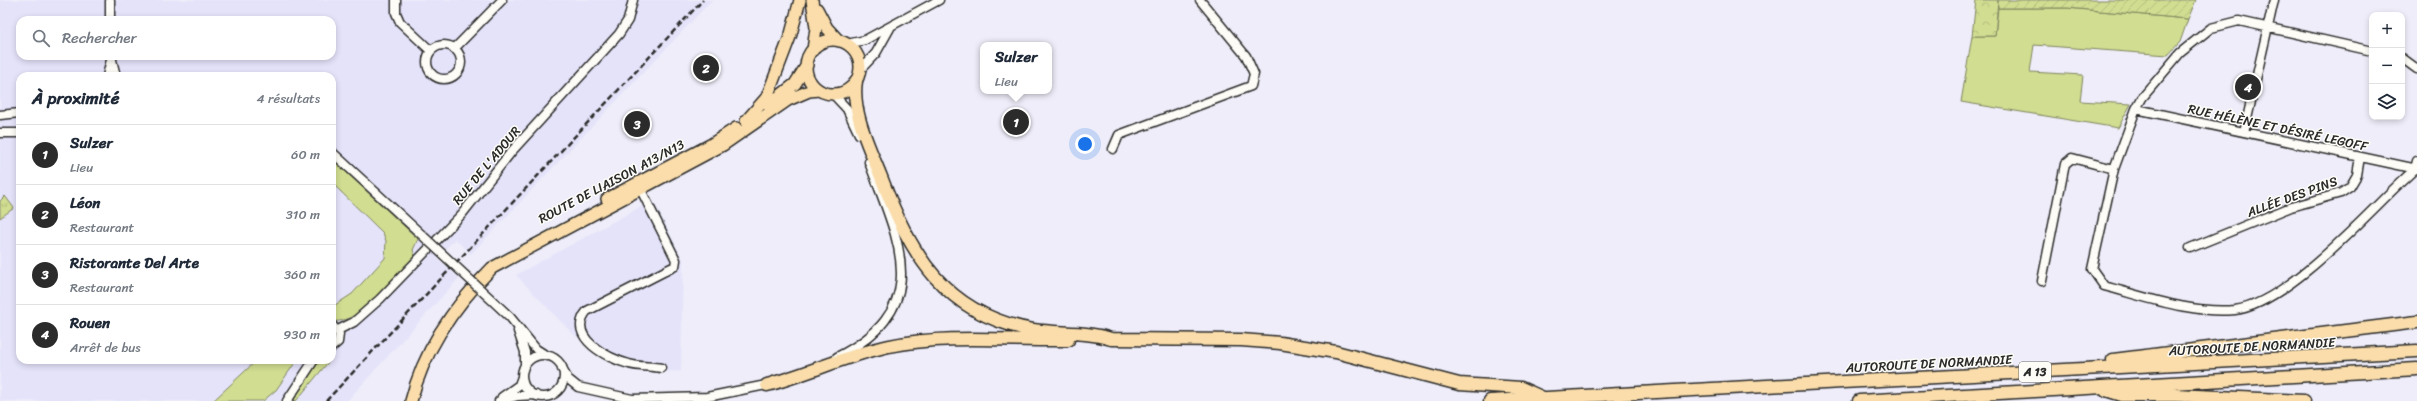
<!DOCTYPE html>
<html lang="fr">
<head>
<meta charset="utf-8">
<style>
  body { margin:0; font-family:Sriracha,sans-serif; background:#f6f6f7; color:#1f2937 }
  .controls { position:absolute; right:12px; top:12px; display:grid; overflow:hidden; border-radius:8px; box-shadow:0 2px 6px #0003 }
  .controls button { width:36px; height:36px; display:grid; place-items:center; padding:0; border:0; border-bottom:1px solid #e0e1e3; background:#fff; color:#1f2937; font:20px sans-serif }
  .you { position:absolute; left:1085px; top:144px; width:14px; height:14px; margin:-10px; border:3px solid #fff; border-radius:50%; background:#1a73e8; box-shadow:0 0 0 6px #1a73e833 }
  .badge { display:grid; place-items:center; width:26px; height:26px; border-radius:50%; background:#2b2b2b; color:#fff; font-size:13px; font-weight:700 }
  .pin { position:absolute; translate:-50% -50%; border:2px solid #fff; box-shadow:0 1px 4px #0006 }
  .popup { position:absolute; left:980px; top:42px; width:72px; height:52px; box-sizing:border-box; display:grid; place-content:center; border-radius:8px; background:#fff; filter:drop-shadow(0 1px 3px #0005); font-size:13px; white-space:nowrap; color:#747a83 }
  .popup b { font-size:15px; color:#1f2937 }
  .popup::after { content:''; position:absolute; left:50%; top:100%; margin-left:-8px; border:8px solid transparent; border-top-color:#fff }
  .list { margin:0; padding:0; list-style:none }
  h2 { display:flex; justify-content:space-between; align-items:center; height:52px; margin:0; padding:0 16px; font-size:17px }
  h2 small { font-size:13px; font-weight:400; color:#747a83 }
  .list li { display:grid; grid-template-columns:26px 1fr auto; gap:12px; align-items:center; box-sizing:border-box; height:60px; padding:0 16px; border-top:1px solid #e0e1e3 }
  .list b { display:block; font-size:15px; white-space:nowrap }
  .list p { margin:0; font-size:13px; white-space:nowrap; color:#747a83 }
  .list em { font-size:13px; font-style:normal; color:#747a83 }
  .icon { flex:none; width:22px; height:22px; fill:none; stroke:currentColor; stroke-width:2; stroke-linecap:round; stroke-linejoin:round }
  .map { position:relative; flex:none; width:2417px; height:401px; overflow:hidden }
  .search { position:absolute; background:#fff; box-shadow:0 2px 6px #0003; left:16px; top:16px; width:320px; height:44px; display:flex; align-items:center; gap:10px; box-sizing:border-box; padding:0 14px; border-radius:12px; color:#747a83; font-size:15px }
  .panel { position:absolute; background:#fff; box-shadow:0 2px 6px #0003; left:16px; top:72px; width:320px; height:292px; border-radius:12px }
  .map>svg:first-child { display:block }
  .built { fill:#e4e3fa; fill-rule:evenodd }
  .grass { fill:#d1dd91; stroke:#7e845e }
  .forest { fill:url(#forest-crowns); stroke:#7e845e }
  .park { fill:url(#park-tufts); stroke:#7e845e }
  .garden { fill:url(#garden-furrows); stroke:#7e845e }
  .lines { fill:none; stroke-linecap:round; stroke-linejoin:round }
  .minor-casing { stroke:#2b2b2b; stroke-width:11 }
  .major-casing { stroke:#2b2b2b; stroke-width:14 }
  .highway-casing { stroke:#2b2b2b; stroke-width:15 }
  .minor { stroke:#fdfcf7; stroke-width:8 }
  .major { stroke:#faddab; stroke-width:11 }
  .highway { stroke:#faddab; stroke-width:12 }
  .rail { stroke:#2b2b2b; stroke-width:2.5; stroke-dasharray:6 3; stroke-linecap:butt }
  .minor-bridge-casing { stroke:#2b2b2b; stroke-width:11; stroke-linecap:butt }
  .minor-bridge { stroke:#fdfcf7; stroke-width:8 }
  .labels { text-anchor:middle; stroke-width:3; stroke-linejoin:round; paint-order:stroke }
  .shield { fill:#fdfcf7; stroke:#6a6a68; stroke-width:1 }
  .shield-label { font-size:12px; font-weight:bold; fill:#2b2b2b }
  .street-label { font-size:13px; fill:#2b2b2b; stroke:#fdfcf7 }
</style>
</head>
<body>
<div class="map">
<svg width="2417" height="401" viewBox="0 0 2417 401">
  <defs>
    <pattern id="forest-crowns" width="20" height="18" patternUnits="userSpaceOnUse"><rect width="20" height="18" fill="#d1dd91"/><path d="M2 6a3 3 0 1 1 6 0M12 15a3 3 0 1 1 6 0" fill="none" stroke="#b4be7d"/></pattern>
    <pattern id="park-tufts" width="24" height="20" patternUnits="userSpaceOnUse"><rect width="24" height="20" fill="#d1dd91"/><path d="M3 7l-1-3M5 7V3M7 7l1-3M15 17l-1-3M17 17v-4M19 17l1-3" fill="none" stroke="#b4be7d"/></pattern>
    <pattern id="garden-furrows" width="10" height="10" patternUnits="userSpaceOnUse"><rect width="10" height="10" fill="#d1dd91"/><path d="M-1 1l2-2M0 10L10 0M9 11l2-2" fill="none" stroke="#b4be7d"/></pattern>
  </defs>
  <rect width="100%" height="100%" fill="#eeedf9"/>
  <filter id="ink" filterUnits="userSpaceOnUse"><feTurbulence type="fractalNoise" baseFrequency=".025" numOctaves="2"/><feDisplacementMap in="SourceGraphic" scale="8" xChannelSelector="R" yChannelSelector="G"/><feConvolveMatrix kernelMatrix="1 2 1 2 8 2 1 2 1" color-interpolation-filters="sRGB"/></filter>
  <g filter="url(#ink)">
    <path class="built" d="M0,0H712L471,254L455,239L437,258L459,278L347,401H0ZM20,20H332V56H20ZM20,76H332V360H20Z
      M653,200L683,260L681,371L653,372L630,370L606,360L570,331L516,275Z"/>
    <path class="grass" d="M1998,8H2067L2188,19L2180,42L2168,55L2034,45L2030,72L2083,75L2080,101L2131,104L2118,128L1961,102L1972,36H1995Z
      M332,159L418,239L413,250L415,256C397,275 359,326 332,321V307L352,294L385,258L386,241L383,233L332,183Z
      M257,360H297L276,390L263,401H213Z
      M330,360L296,401H293L319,361Z"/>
    <path class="forest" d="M1976,0H1998L1995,36H1972Z"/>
    <path class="park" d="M5,196L14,208L0,218V201Z"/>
    <path class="garden" d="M1998,0H2196L2188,19L2067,8H1998Z"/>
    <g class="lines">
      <g class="minor-casing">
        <path id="minor" d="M110,0V20
          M396,0V13L400,22L431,51
          M847,44L865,40L939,0
          M427 62a17 17 0 1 1 34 0a17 17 0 1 1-34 0Z
          M454,49L502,0
          M2372,51L2239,21L2211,28L2180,53L2142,98L2136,109L2114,169L2092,269L2104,286C2146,297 2191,314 2235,310C2286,304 2363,218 2401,182L2415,169L2417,161
          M111,56L116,76
          M2402,58L2417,69
          M860,70L876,53L890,28
          M107,76L111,60
          M833,94L847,109L859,134
          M2136,109L2417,169
          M0,115L20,113
          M2244,132L2274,0
          M0,133H20
          M1113,149L1119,135L1251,86L1254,74L1246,56L1200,0
          M332,152L422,235
          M641,190L676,260L675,266L587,311C565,337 609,359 629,364C639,367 651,366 661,368
          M2190,248L2291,207L2341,193L2350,187L2357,175L2360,157
          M2042,281L2065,164L2072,158L2114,169
          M480,289L510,317L536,349L547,356
          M332,325L339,334L338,342L332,347
          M338,330L354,322L380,299L462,214L512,151L619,34L628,20L633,0
          M518,331L525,352V365
          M522 376a21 21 0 1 1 42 0a21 21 0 1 1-42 0Z
          M837,357C935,307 899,243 869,162
          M562,369L568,379L578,387L632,399L707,397L771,384
          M502,397L519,385L522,377
          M287,401L314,360
          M499,401L518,396L536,395"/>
      </g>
      <g class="major-casing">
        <path id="major" d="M812,0L816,28L813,50
          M817,9L827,28L839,41
          M806 67a27 27 0 1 1 54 0a27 27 0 1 1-54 0Z
          M768,105L795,84L807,65
          M746,121L767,97L791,34L800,0
          M607,199L710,145L736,128
          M411,401C424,349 454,306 492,268L723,145L788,100L809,91L819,90"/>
      </g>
      <g class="highway-casing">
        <path id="highway" d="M856,81C851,112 870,149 881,177C910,254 945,315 1033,330C1059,334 1087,331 1111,339L1241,340L1280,343L1336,352L1459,384L1521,388L1541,397
          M2113,360L2417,322
          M767,385C808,374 847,355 889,346C947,334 1009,341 1068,340
          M2106,390L2122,395H2175L2304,401
          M1490,401L2417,351
          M1859,401L2417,369"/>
      </g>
      <use href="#minor" class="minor"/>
      <use href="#major" class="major"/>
      <use href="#highway" class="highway"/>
      <path class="rail" d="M326,401L703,0"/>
      <g class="minor-bridge-casing">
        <path id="minor-bridge" d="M422,235L480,289"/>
      </g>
      <use href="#minor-bridge" class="minor-bridge"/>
    </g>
  </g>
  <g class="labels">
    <rect class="shield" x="2019" y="362" width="32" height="20" rx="3"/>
    <g class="shield-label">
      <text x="2035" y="376">A 13</text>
    </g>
    <g class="street-label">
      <text transform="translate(2278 127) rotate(12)" y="5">RUE HÉLÈNE ET DÉSIRÉ LEGOFF</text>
      <text transform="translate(486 165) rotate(-50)" y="5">RUE DE L'ADOUR</text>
      <text transform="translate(611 181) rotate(-28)" y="5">ROUTE DE LIAISON A13/N13</text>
      <text transform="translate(2292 196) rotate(-20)" y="5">ALLÉE DES PINS</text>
      <text transform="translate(2252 346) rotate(-3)" y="5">AUTOROUTE DE NORMANDIE</text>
      <text transform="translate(1929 363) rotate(-3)" y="5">AUTOROUTE DE NORMANDIE</text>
    </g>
  </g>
</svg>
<div class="controls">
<button>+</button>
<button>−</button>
<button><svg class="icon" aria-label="layers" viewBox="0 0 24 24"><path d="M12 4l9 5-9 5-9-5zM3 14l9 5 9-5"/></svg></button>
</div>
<div class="you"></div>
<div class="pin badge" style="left:1016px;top:122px">1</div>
<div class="popup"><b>Sulzer</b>Lieu</div>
<div class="pin badge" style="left:706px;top:68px">2</div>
<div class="pin badge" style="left:637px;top:124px">3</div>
<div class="pin badge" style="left:2248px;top:87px">4</div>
<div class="search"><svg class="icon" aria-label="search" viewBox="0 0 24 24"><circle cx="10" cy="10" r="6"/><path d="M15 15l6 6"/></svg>Rechercher</div>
<section class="panel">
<h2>À proximité<small>4 résultats</small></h2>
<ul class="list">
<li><span class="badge">1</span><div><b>Sulzer</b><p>Lieu</p></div><em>60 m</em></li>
<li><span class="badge">2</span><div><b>Léon</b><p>Restaurant</p></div><em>310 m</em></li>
<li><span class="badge">3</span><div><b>Ristorante Del Arte</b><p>Restaurant</p></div><em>360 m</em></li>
<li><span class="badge">4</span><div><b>Rouen</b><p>Arrêt de bus</p></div><em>930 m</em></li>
</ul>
</section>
</div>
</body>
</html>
